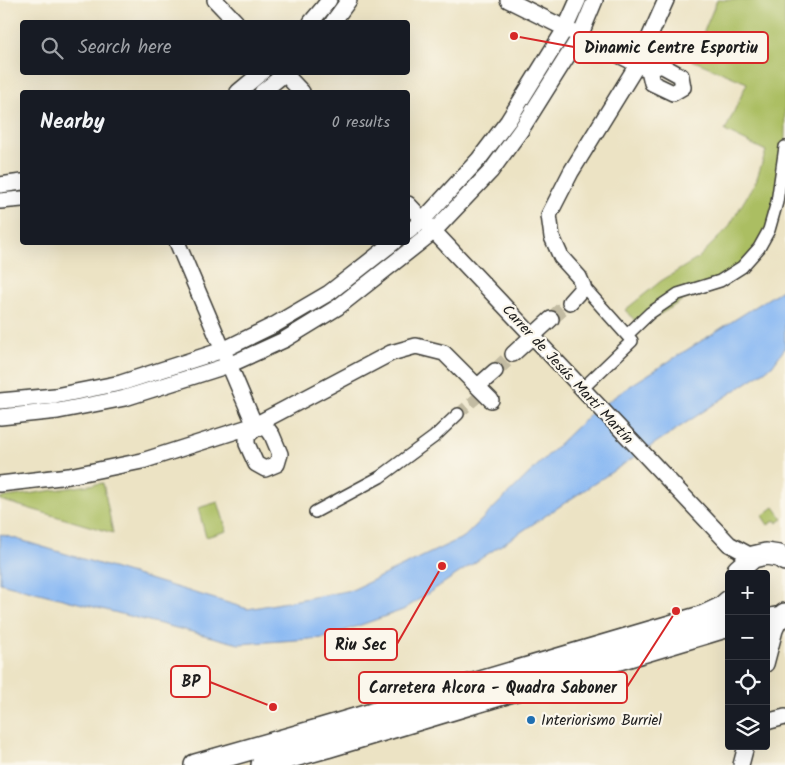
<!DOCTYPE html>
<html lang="en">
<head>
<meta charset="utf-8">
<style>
  body { margin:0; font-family:Kalam,sans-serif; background:#20242c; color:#f1f3f6 }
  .controls { position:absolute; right:15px; bottom:15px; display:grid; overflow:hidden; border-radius:5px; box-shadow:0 5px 20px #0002 }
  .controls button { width:45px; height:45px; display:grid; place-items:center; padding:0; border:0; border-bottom:1px solid #363941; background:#171b24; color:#f1f3f6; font:25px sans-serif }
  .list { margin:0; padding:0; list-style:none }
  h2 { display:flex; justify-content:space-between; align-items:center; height:65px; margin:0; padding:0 20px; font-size:21px }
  h2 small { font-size:16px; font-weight:400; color:#9ea1a6 }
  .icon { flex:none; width:28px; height:28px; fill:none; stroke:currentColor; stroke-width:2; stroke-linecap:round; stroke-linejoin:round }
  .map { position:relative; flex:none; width:785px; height:765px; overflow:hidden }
  .search { position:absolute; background:#171b24; box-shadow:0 5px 20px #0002; left:20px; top:20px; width:390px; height:55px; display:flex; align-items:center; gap:12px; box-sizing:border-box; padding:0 18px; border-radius:5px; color:#9ea1a6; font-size:19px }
  .panel { position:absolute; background:#171b24; box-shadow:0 5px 20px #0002; left:20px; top:90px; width:390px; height:155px; border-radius:5px }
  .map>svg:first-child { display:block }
  .green { fill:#abbe62; stroke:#646d3f }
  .water { fill:#88b8f3; stroke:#526a88 }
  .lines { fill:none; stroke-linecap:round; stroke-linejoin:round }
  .pedestrian-tunnel { stroke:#c2bba2; stroke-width:11; stroke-dasharray:11 5.5; stroke-linecap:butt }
  .minor-tunnel { stroke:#c2bba2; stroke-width:15; stroke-dasharray:15 8; stroke-linecap:butt }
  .pedestrian-casing { stroke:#3b3a35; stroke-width:14 }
  .minor-casing { stroke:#3b3a35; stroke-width:18 }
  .secondary-casing { stroke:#3b3a35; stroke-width:24 }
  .pedestrian { stroke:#fff; stroke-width:11 }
  .minor { stroke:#fff; stroke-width:15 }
  .secondary { stroke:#fff; stroke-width:21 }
  .poi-dot { fill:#1f6fb2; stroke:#fbf7ec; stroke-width:2 }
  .labels { text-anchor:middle; stroke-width:4.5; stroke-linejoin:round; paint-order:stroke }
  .street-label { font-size:15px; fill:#1c1c1c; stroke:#fbf7ec }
  .poi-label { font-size:15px; fill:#1c1c1c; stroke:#fbf7ec; text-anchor:start }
  .leader { fill:none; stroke:#d62828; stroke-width:2 }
  .callout-dot { fill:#d62828; stroke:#fbf7ec; stroke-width:2 }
  .callout { fill:#fbf7ec; stroke:#d62828; stroke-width:2 }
  .callout-label { font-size:16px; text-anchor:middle; font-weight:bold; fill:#1c1c1c }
</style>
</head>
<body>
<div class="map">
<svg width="785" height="765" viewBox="0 0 785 765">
  <rect width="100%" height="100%" fill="#fbf7ec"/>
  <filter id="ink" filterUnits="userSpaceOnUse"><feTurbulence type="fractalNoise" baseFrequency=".02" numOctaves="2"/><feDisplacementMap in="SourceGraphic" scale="10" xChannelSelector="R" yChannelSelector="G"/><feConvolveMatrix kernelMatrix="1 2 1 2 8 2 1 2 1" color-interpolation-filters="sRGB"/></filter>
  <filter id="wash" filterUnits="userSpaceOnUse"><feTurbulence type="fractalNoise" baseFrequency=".0096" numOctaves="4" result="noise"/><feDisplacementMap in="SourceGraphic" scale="20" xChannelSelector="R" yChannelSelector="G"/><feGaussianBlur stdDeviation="1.12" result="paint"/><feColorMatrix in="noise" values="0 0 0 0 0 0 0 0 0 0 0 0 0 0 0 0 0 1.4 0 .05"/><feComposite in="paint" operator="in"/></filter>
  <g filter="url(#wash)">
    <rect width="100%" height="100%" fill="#ece3c4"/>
    <path class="green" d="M717,0H785V183L774,230L722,286L683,300L654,318L642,328L625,310L661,281L697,259L728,228L756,181L766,151L725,131L747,83L692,60Z
      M103,483L113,533L0,500V498Z
      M218,502L227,531L206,537L198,508Z
      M774,507L783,519L777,523L775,520L768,525L762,516Z"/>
    <path class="water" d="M785,288V348L772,366L403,610L324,638L239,644L0,583V534L248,609L352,590L464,537L590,414L633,384Z"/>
  </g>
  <g filter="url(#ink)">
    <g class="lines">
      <path class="pedestrian-tunnel" d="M458,414L478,397"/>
      <path class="minor-tunnel" d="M551,319L570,302
        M495,371L513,354"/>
      <g class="pedestrian-casing">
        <path id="pedestrian" d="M627,335L650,313L678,294L720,281L742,267L759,248L769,230L777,202L785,147
          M582,389L632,341L583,286
          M315,512L380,477L434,437L458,414"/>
      </g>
      <g class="minor-casing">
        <path id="minor" d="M215,0L236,22
          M508,0L649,70L652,83L673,93L683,87L681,76L661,65L649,70
          M311,22L322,9L329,0
          M333,22L349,0
          M283,72L302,92
          M238,92L262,72
          M262,92L287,72
          M0,185L22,182
          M0,201L22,199
          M408,204L729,544L753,557
          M408,232L423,220L479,159L508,121L565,29L578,0
          M177,242L256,428
          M570,302L579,292L583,286L579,277L561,257L552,237L549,215L571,172L637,65L666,0
          M513,354L551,319
          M478,386L495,371
          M0,401L55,396L121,383L223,350L276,324L329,293L394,242
          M0,417L58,411L125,398L229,365L284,340L338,307L433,232L491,171L521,130L580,36L595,0
          M256,428H267L272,435L280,454L277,464L265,469L256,464L247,444V436Z
          M0,484L69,476L142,461L255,425L391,353L416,346L444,353L491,400
          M766,664L775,630L781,617
          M766,722L785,717
          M741,765L746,746"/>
      </g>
      <g class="secondary-casing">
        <path id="secondary" d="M737,574L738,570L753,557L766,554L779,556L785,560
          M766,620L781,617L785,614
          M195,765L321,729L704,616L721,608L729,601
          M262,765L327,747L709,632L722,628L729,625"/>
      </g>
      <use href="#pedestrian" class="pedestrian"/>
      <use href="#minor" class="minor"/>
      <use href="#secondary" class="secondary"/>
    </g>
  </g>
  <circle class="poi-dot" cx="531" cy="720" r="5"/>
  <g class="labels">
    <g class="street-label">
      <text transform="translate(568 374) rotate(47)" y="5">Carrer de Jesús Martí Martín</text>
    </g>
    <g class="poi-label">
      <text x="541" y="725">Interiorismo Burriel</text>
    </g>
  </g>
  <path class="leader" d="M514 36L574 47M442 566L397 644M273 707L210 682M676 611L627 687"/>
  <g class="callout-dot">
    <circle cx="514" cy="36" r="5"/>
    <circle cx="442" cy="566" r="5"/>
    <circle cx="273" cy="707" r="5"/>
    <circle cx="676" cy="611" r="5"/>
  </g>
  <g class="callout">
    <rect x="574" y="32" width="194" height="31" rx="5"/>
    <rect x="325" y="629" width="72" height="31" rx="5"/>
    <rect x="171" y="666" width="39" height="31" rx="5"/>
    <rect x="359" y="672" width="268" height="31" rx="5"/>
  </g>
  <g class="callout-label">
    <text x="671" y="53">Dinamic Centre Esportiu</text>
    <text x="361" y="650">Riu Sec</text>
    <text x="191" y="687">BP</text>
    <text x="493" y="693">Carretera Alcora - Quadra Saboner</text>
  </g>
</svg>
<div class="controls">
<button>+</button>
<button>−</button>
<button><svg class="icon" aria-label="locate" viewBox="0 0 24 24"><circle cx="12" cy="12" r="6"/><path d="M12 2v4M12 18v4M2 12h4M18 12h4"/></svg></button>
<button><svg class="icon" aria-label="layers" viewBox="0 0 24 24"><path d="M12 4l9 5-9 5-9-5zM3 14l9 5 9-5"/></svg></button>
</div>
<div class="search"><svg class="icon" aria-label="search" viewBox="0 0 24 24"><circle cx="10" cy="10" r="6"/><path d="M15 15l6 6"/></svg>Search here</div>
<section class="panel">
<h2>Nearby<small>0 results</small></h2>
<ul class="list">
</ul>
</section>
</div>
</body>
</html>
